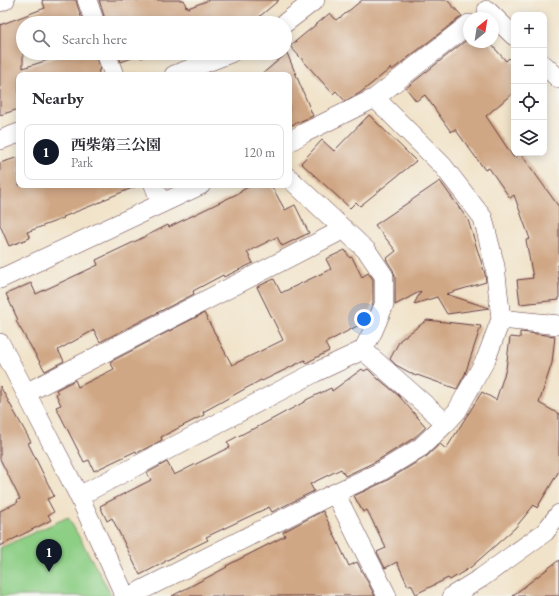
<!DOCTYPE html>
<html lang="en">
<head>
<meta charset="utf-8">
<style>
  body { margin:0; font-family:"EB Garamond","Noto Serif JP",serif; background:#f7f7f7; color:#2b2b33 }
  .controls { position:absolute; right:12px; top:12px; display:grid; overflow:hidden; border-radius:8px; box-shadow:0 2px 10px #0003 }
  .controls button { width:36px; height:36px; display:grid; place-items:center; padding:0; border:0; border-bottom:1px solid #e1e1e2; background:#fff; color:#2b2b33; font:20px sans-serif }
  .compass { position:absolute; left:463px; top:12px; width:36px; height:36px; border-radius:50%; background:#fff; box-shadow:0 2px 10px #0003; rotate:30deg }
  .you { position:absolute; left:364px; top:319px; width:14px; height:14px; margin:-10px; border:3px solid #fff; border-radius:50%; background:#1a73e8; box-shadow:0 0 0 6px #1a73e833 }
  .badge { display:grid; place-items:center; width:26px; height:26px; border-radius:50%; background:#111827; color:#fff; font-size:13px; font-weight:700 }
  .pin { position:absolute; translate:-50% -33px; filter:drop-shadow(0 1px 2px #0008) }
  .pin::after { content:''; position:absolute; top:21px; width:14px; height:12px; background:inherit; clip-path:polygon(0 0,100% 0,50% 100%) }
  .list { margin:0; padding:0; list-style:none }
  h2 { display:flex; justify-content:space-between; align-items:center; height:52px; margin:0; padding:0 16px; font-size:17px }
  h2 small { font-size:13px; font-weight:400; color:#7c7c81 }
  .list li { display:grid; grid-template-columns:26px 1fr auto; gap:12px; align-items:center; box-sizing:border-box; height:56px; margin:0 8px 8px; padding:0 8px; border:1px solid #e1e1e2; border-radius:8px }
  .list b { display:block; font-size:15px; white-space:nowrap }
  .list p { margin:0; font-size:13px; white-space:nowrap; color:#7c7c81 }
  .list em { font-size:13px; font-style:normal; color:#7c7c81 }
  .icon { flex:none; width:22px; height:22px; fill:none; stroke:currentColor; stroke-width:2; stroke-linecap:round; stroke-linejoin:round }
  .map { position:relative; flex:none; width:559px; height:596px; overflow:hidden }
  .search { position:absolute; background:#fff; box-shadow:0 2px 10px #0003; left:16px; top:16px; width:276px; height:44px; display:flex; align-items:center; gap:10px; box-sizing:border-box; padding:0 14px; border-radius:22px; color:#7c7c81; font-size:15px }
  .panel { position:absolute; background:#fff; box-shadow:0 2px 10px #0003; left:16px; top:72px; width:276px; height:116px; border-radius:8px }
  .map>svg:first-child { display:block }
  .green { fill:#8ecf86; stroke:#6c7758 }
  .building { fill:#d0a785 }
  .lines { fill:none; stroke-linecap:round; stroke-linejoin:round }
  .street-casing { stroke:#633c43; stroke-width:20 }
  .street { stroke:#fff; stroke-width:19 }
</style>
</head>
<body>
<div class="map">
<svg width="559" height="596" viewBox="0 0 559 596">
  <rect width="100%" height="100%" fill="#f6f6f2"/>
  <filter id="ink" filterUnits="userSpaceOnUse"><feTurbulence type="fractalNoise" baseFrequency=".025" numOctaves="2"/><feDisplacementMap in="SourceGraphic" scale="8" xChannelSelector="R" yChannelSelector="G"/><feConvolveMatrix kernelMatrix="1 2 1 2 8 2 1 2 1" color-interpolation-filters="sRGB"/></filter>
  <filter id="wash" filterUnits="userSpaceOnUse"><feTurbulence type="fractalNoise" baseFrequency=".012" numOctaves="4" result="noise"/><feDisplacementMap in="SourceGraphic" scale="16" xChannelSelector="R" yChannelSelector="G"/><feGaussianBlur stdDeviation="0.9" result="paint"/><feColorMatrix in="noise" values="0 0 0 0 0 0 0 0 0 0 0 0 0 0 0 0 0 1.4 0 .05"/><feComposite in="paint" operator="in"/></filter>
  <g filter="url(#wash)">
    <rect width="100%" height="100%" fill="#f1e3c9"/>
    <path class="green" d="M68,517L112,596H0V548Z"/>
    <g id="blocks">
      <path class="building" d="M42,0H76L77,4L83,23H23V68L70,53H95L96,57L100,70L98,71L100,75H19V109L0,115V25L45,8Z
        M99,0H184L186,7L187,6L188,8L209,0H279L252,23H106L105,19Z
        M362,0H447L462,16L392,70L391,68L360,93L345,101L336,91L333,94L290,46L330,13L336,20L340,17V18Z
        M469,38V42H489L506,61L509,58L514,63V92L486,116L514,158L521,154L559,207V264L557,265L559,283V300L520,304L517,280L533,278L526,240L530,239L514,195L510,198L489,168L485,170L455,129L451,132L425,95L416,101L406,88Z
        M118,53H154L141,58L140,55L121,62Z
        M287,53L313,116L289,126V75H261Z
        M369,115L416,161L360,206L356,202L350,208L301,163L322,140L334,151Z
        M19,157V185L137,186L103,200V201L63,217L64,218L27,232L30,238L9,246L0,225V163Z
        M440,181L468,220L485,274L486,282L446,294L489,308L447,314L437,297L414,304L421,291L395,305V276L393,270L386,259L396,251L375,225Z
        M252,185H271L285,210L295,205L309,233L282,246L277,237L247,252L253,263L224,277L223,275L193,291L194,294L100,342L94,330L58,350L64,361L45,371L16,321L18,320L6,294L31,283L36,294L98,265L96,260L136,241L168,225L169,227L241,192V191Z
        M345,250L350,258L352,257L362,277L368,273L373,279V303L369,313L358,319L361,324L325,343L329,351L306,363L305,360L262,381L261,380L203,412L204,415L161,437L162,440L137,453L136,451L94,471L89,460L84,462L56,407L61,405L56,394L58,393L56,390L75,380L78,387L114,369L110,362L204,313L232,365L283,340L257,287L274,279L281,293L331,269L326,259Z
        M427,320L481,326L465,374L457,389L417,375L416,376L396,365L390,359L400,340Z
        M520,332L555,336L552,363L539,403L559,414V471L537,508L534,505L515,528L471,567L450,580L448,578L416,594L411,584L408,586L397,562L385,568L377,552L386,548L367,510L363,512L354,496L386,481L427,456L440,444L446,449L482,392L496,400L506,369L510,337L520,338Z
        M362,369L364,371L368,369L379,380V379L399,396L426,427L414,438L375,462L345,476L341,469L310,484L314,491L272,512L269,507L206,537L208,540L165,561V562L140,575L112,518L107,521L100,506L151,480L147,473L167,462L174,475L230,447L227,442L252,429V430L306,401V400L331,388L332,391Z
        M0,386L31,442L28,443L54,496L47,499L54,512L48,515L51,520L0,546V511L18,502L17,500L20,499L0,459Z
        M323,511L349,566L357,562L375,596H172L227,567L226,566L285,536L283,532Z
        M559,560V596H512Z"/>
    </g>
  </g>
  <g filter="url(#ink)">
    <use href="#blocks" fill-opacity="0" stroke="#633c43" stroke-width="1"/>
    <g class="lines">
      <g class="street-casing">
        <path id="street" d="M87,0L95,23
          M0,2L5,0
          M487,10L514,36
          M285,23L315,0
          M106,53L114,75
          M544,65L559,79
          M174,75L231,53
          M0,140L19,133
          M289,142L304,133L375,98L469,24
          M154,185L161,203
          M0,279L201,185
          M501,319L559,325
          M0,343L26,393L79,496L314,373L363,350L373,331L384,305V276L367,251L289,178
          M363,350L446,423
          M26,393L344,229
          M335,493L387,596
          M79,496L125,596
          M130,596L335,493L380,472L421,447L446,423L457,411L486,359L501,319L495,266L483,218L443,166L375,98
          M452,596L481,578L545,532L559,514"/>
      </g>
      <use href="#street" class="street"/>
    </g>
  </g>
</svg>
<div class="controls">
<button>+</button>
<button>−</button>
<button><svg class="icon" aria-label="locate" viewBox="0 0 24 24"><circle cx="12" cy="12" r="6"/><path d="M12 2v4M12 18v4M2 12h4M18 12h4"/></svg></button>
<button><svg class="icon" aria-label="layers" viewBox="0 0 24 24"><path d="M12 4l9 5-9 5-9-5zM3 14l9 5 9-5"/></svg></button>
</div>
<svg class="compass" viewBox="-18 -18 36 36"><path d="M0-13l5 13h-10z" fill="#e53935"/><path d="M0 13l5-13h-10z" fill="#7c7c81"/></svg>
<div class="you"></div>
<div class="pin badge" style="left:49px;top:572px">1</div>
<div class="search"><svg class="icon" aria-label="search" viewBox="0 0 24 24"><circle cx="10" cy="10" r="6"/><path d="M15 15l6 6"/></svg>Search here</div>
<section class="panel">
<h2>Nearby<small></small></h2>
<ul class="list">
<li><span class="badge">1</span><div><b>西柴第三公園</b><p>Park</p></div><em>120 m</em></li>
</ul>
</section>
</div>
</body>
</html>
